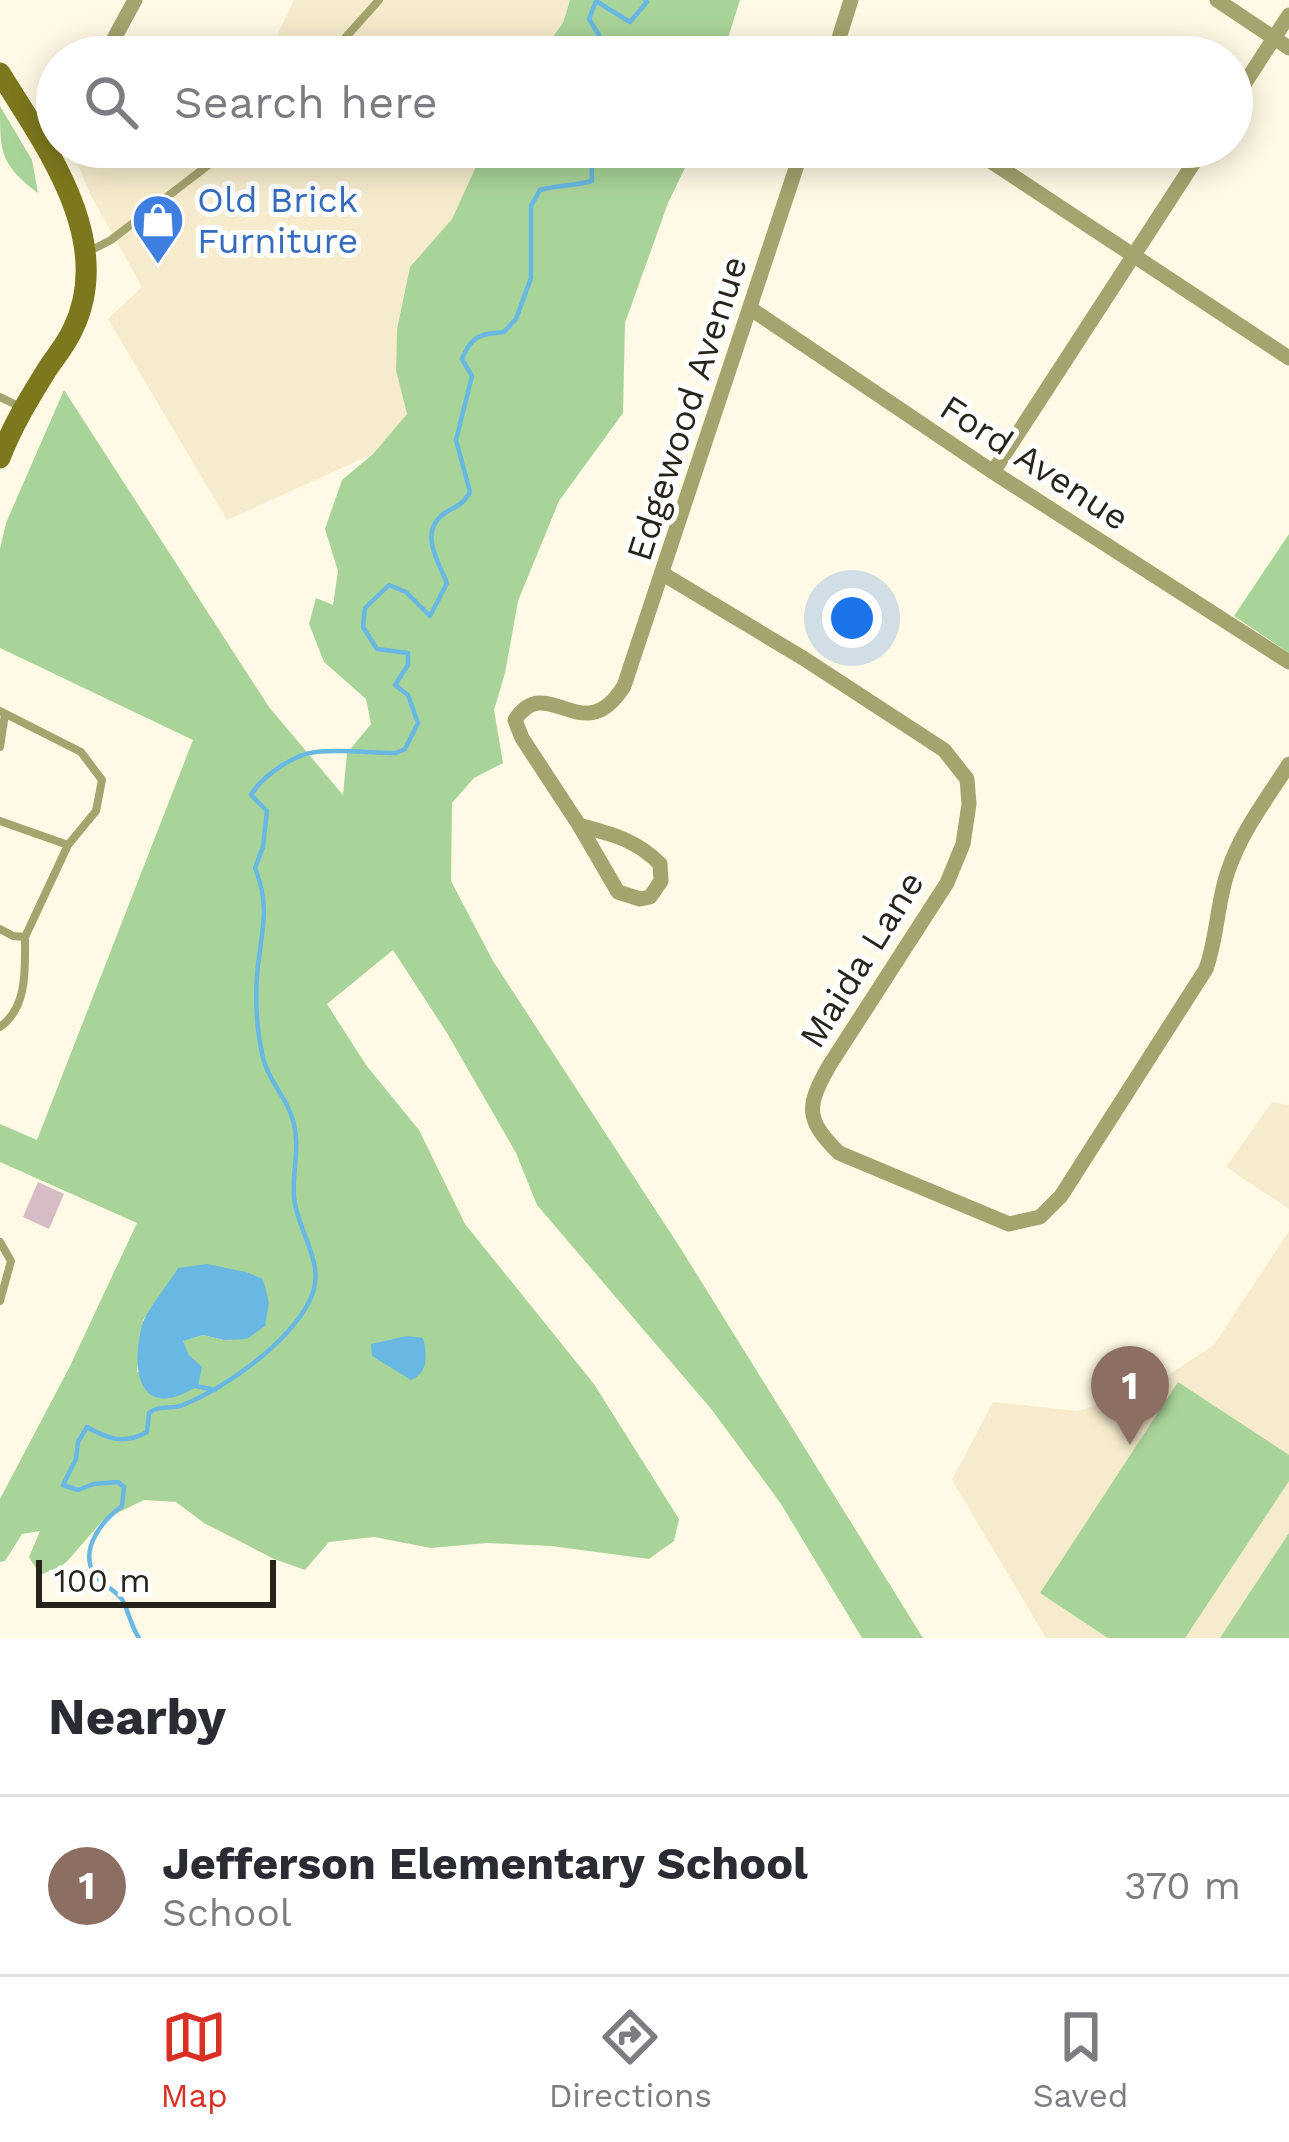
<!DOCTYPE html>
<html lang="en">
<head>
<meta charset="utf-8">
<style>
  body { margin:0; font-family:"Work Sans",sans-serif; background:#f2f2f3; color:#2b2b33 }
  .scale { position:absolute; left:36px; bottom:30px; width:240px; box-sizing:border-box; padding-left:12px; border:6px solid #27241b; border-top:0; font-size:33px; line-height:42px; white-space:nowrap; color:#27241b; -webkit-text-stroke:9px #fff; paint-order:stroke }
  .you { position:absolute; left:852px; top:618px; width:42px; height:42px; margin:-30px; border:9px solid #fff; border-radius:50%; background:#1a73e8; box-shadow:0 0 0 18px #1a73e833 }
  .badge { display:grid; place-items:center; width:78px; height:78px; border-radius:50%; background:#d93025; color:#fff; font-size:39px; font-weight:700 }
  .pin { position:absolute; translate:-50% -99px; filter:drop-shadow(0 3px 6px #0008) }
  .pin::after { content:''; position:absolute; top:63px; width:42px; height:36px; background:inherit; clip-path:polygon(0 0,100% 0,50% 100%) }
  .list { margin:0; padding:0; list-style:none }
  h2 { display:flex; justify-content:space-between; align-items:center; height:156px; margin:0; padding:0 48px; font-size:51px }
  h2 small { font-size:39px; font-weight:400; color:#7c7c81 }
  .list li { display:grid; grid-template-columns:78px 1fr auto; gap:36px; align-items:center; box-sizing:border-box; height:180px; padding:0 48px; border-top:3px solid #e1e1e2 }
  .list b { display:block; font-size:45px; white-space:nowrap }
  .list p { margin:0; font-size:39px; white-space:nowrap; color:#7c7c81 }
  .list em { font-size:39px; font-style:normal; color:#7c7c81 }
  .icon { flex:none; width:66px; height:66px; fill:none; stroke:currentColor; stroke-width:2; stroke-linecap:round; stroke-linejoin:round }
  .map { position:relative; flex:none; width:1289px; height:1638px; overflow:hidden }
  .search { position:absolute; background:#fff; box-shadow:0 6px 30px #0003; left:36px; right:36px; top:36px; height:132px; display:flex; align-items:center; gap:30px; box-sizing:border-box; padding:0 42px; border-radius:66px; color:#7c7c81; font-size:45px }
  .sheet { height:336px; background:#fff }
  nav { display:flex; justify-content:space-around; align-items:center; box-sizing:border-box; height:168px; border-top:3px solid #e1e1e2; background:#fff; font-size:33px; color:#7c7c81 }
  nav a { display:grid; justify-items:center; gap:6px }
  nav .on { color:#d93025 }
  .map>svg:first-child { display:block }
  .built { fill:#f6ebcc }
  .green { fill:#a9d499; fill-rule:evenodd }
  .water { fill:#68b8e3 }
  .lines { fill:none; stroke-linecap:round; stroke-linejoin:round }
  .stream { stroke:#68b8e3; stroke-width:4.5 }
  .building { fill:#d6bcc5 }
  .lane { stroke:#a5a36e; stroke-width:8 }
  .street { stroke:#a5a36e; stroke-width:15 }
  .secondary { stroke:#7d781d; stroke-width:21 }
  .labels { text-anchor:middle; stroke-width:10; stroke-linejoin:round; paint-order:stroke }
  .shop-label { font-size:36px; fill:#366cbe; stroke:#fff; text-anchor:start }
  .street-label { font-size:36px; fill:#27241b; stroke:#fff }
</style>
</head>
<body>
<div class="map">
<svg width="1289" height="1638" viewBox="0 0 1289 1638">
  <rect width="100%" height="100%" fill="#fff9e5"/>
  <path class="built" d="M294,0H570L563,23L538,57H267Z
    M71,147H180L196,157L206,147H485L452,219L410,267L397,329L396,370L407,414L373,454L227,520L108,319L142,287L90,194Z
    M1272,1102L1289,1105V1209L1226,1167Z
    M1289,1231V1638H1046L952,1480L993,1402L1078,1411L1145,1390L1214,1345Z"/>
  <path class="green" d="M570,0H740L722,57H538L563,23Z
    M0,106L32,160L38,193C0,164 0,152 0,106Z
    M485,147H695L668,203L625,323L623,413L559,501L518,601L505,673L494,710L503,763L474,778L452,803L451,881L493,961L681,1249L923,1638H862L781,1504L712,1410L537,1205L516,1153L447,1033L393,950L327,1004L366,1065L419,1130L465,1224L594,1384L679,1519L674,1541L649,1559L551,1546L487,1543L431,1548L374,1537L329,1542L305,1570L274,1559L245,1544L204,1523L176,1502L144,1500L103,1520L64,1565L40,1575L29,1557L40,1531L22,1534L5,1561L0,1562V1499L70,1366L137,1223L0,1162V1124L37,1140L193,740L0,648V549L6,523L64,390L269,707L343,795L347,753L371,724L366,699L324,662L309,624L316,598L333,605L338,571L325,529L342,480L373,454L407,414L396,370L397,329L410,267L452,219ZM158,1301L224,1340L203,1335L182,1341L189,1355L137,1372L143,1320Z
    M1289,534V653L1234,616Z
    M1178,1382L1289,1455V1481L1185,1638H1108L1040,1593Z
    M1289,1533V1638H1220Z"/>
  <path class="water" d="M207,1264L246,1272L263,1279L269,1303L265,1326L247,1339L224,1340L203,1335L183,1341L189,1355L202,1367L198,1386C140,1422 130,1373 142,1325C146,1311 170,1282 178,1268Z
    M407,1336L423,1338C427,1353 429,1373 411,1380L372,1356L371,1344Z"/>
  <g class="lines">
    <path class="stream" d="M589,57L590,51L602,40L589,19L596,1L630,22L647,2L645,0
      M191,1385L215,1390
      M139,1638C131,1626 129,1613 123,1601C117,1590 101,1585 94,1574C79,1548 103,1520 122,1506L124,1487L118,1482L94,1484L78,1490L63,1485L76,1459L78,1442L87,1427C108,1439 124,1445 147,1432L149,1413C160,1404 171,1410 183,1405C227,1387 287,1344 309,1302C329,1265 297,1233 294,1197C292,1172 300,1148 294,1124C288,1098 269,1083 263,1058C257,1032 255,1003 257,976C260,934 272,910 255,868L263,847L267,811L251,795C262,776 294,754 316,752C341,749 370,753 396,753L405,749L418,723L408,695L395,685L408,665V653L377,649L363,627L365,608L389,585L406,592L430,616L447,583C437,559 417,529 448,511C459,505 463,504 470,492L456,440L472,376L462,359C472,335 480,334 504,332L516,319L531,278V206L540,190C558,185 574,186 592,181L591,147"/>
  </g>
  <path class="building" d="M38,1182L64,1194L49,1229L23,1217Z"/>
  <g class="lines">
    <path class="lane" d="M328,57L379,0
      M86,253L111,240L220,156L226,147
      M0,397L23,408
      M0,711L81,752L102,780L96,811L68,845
      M0,747L5,714
      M0,821L68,845L25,937L13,936L0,929
      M0,1027C28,1007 25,969 25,937
      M0,1242L11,1261L0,1301"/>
    <path class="street" d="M1217,0L1289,48
      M104,57L135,0
      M833,57L851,0
      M1232,103L1289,15
      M969,147L1289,358
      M751,309L993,472L1289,662
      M993,472L1204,147
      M663,574L803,658L944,750L967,779L969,804L963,844L947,883L829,1066C806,1107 805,1119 839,1153L1009,1224L1040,1217L1061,1196L1206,969C1217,938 1217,905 1227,874C1240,833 1266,800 1289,764
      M579,825L522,738L515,720C547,670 583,752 624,686L803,147
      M579,825C611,834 637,840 660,864L661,881L650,897L640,899L618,892Z"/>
    <path class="secondary" d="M0,73C45,146 116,240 73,329C67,343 56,356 48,368C30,397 12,426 0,458"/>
  </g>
  <defs>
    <g id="shop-pin" transform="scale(2.7)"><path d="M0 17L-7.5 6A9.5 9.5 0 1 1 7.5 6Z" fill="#3f7fe0" stroke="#fff"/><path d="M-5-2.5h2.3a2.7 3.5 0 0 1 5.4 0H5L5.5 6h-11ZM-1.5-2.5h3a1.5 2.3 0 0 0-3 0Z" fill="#fff"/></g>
  </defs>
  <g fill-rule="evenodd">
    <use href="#shop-pin" x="158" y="220"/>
  </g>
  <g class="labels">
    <g class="shop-label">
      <text x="197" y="212">Old Brick<tspan x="197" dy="41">Furniture</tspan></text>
    </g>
    <g class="street-label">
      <text transform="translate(686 408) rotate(-72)" y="13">Edgewood Avenue</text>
      <text transform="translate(1035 462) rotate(33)" y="13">Ford Avenue</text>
      <text transform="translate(861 959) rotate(-58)" y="13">Maida Lane</text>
    </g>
  </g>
</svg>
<div class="scale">100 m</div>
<div class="you"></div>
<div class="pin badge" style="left:1130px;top:1445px;background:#8d6e63">1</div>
<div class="search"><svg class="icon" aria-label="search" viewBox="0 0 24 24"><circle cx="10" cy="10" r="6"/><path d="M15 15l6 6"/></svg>Search here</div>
</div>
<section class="sheet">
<h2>Nearby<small></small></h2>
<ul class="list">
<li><span class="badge" style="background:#8d6e63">1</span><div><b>Jefferson Elementary School</b><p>School</p></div><em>370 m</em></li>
</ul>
</section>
<nav>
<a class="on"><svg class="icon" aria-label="map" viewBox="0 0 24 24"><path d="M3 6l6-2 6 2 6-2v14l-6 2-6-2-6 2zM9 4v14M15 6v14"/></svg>Map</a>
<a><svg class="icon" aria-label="directions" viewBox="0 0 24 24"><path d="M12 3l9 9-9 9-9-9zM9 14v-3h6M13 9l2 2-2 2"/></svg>Directions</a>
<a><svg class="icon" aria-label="saved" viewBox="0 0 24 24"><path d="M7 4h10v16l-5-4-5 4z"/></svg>Saved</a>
</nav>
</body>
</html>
